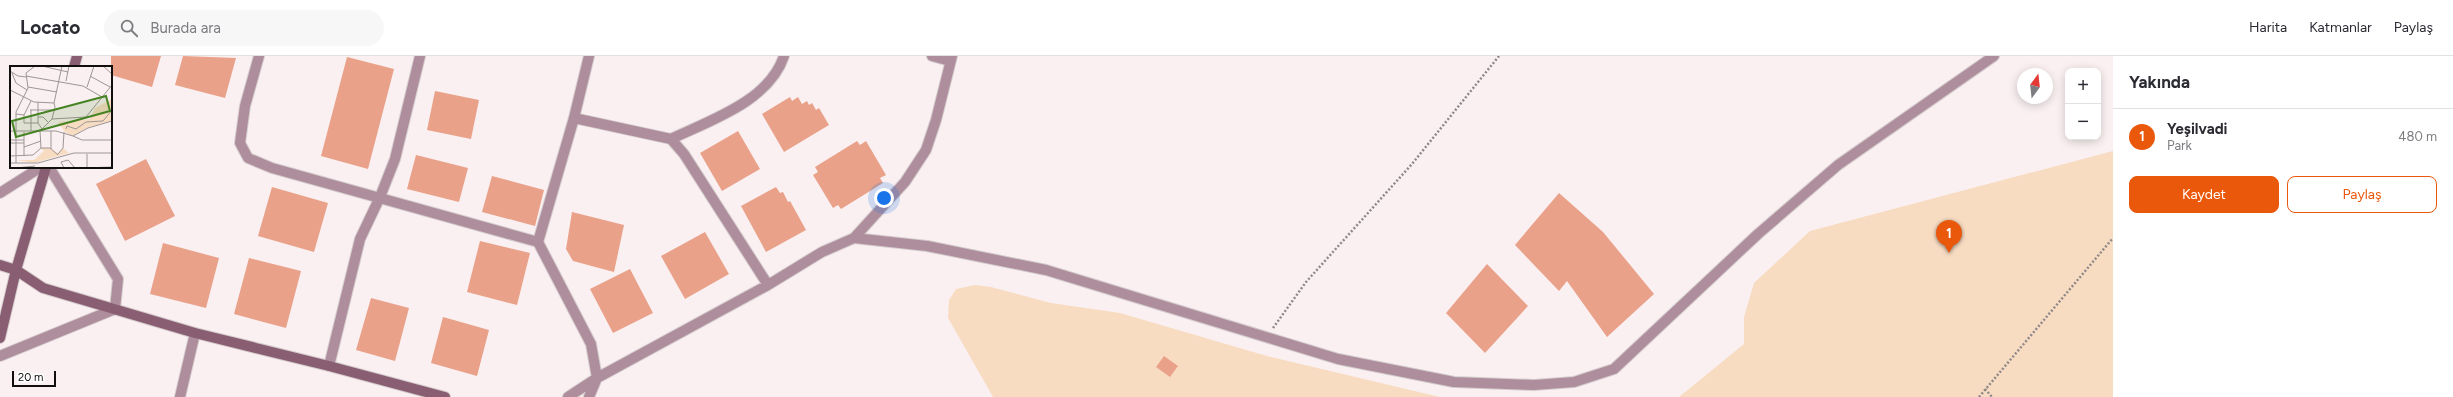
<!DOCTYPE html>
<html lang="tr">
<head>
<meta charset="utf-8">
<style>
  body { margin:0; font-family:Figtree,sans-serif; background:#f7f7f7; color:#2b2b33 }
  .controls { position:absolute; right:12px; top:12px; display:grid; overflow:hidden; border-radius:8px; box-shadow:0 2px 10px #0003 }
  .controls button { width:36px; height:36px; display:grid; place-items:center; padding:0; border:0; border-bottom:1px solid #e1e1e2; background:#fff; color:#2b2b33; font:20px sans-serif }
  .compass { position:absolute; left:2017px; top:12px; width:36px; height:36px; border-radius:50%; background:#fff; box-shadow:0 2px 10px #0003; rotate:15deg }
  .scale { position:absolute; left:12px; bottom:10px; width:44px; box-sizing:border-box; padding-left:4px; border:2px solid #110e0e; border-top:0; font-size:11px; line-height:14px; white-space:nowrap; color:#110e0e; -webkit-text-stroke:3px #fff; paint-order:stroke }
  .you { position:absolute; left:884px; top:142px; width:14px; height:14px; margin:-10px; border:3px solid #fff; border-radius:50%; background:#1a73e8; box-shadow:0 0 0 6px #1a73e833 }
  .badge { display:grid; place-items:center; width:26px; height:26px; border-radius:50%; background:#ea580c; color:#fff; font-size:13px; font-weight:700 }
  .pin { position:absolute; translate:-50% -33px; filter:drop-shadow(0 1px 2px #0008) }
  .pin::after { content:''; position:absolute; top:21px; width:14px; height:12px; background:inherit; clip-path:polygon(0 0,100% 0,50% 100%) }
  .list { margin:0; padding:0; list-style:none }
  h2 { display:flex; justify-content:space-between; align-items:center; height:52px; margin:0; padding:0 16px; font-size:17px }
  h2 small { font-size:13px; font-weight:400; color:#7c7c81 }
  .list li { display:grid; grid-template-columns:26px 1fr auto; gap:12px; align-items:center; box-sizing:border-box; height:56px; padding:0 16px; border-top:1px solid #e1e1e2 }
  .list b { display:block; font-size:15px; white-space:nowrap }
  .list p { margin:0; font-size:13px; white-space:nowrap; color:#7c7c81 }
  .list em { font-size:13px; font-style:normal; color:#7c7c81 }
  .actions { display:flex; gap:8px; padding:12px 16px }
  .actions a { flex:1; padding:9px 0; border:1px solid #ea580c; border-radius:8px; text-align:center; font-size:14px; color:#ea580c }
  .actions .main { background:#ea580c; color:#fff }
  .icon { flex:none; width:22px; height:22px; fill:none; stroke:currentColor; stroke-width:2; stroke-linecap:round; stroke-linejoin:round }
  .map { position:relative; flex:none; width:2113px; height:341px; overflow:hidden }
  header { display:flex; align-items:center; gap:24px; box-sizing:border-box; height:56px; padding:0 20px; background:#fff; border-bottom:1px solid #e1e1e2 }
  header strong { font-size:19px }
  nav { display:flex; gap:22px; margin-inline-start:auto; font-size:14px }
  .search { width:280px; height:36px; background:#f7f7f7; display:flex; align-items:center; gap:10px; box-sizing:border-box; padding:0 14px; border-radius:22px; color:#7c7c81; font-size:15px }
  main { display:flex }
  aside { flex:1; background:#fff }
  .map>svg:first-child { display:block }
  .green { fill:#f8dcc2 }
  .building { fill:#eaa189 }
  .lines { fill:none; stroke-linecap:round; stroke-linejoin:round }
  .street-casing { stroke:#d5cccd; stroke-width:12 }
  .secondary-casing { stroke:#d5cccd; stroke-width:12 }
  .path { stroke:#8f8888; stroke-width:2.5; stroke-dasharray:2 2; stroke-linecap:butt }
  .street { stroke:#ae8e9c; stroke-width:10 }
  .secondary { stroke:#8a5e72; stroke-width:10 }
  .inset-road { fill:none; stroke:#9d9696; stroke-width:1 }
  .view { fill:#458323; fill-opacity:0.15; stroke:#458323; stroke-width:2 }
  .inset-edge { fill:none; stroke:#110e0e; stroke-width:2 }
</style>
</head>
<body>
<header>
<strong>Locato</strong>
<div class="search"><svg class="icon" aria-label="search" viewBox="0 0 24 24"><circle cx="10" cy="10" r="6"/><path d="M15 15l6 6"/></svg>Burada ara</div>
<nav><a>Harita</a><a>Katmanlar</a><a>Paylaş</a></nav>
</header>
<main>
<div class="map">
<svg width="2113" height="341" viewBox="0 0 2113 341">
  <rect width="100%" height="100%" fill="#faf0f1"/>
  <path class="green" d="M2113,95V341H1679L1744,288V261L1754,227L1810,175Z
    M975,229L991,231L1051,247L1120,257L1267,300L1440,341H993L948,262L949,244L956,233Z"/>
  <path class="building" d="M111,0H161L152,31L111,19Z
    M183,0L236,2L225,42L175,29Z
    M347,1L394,13L368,113L321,100Z
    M435,35L479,44L471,83L427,74Z
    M790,41L792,45L798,41L802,48L807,45L809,49L812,47L816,54L819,52L829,69L784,96L762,58Z
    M738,75L760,113L722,135L700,97Z
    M857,85L860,89L866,85L886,119L880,122L883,127L841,153L838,149L833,152L813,119L818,116L815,111Z
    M416,99L468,112L459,146L407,133Z
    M146,103L175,160L125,185L96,128Z
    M492,120L544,134L535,170L482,156Z
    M272,131L328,147L314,196L258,180Z
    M776,131L780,137L783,136L788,146L790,145L806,174L766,196L741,150Z
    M1559,137L1603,176L1654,238L1607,281L1567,225L1559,235L1515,189Z
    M572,156L624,169L614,216L573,205L566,193Z
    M705,176L729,218L685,243L661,200Z
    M480,185L530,197L517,249L467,236Z
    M163,187L219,202L206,252L150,238Z
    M249,202L301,215L286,272L234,258Z
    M1487,208L1528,250L1485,297L1446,257Z
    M630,213L653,257L613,277L590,233Z
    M371,242L409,252L395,305L356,294Z
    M443,261L489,274L477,320L431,307Z
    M1164,300L1178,310L1170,321L1156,311Z"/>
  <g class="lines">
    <g class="street-casing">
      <path id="street" d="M259,0L245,50L240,87L248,102L272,112L538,186L591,288L597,322L589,341
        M932,0L950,5
        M574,62L671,83L684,98L768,229
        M671,83C711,64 769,45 784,0
        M0,137L41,111
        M854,182L927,190L1046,214L1338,303L1454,326L1534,329L1574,326L1614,313L1758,178L1838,109L1994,0
        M538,186L574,62L589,0
        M0,300L115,253L118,223L49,111
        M329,310L360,183L380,141L395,103L420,0
        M180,341L195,277
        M568,341L597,322L768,229L822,196L854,182L905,126L926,94L936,64L952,0"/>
    </g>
    <g class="secondary-casing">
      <path id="secondary" d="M74,11L77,0
        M0,209L16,214L43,232L195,277L329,310L445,341
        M0,282L16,214L46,111"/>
    </g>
    <path class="path" d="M1273,272L1306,226L1412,108L1499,0
      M1985,333L1992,341
      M1979,341L2113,182"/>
    <use href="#street" class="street"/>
    <use href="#secondary" class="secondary"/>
  </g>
  <g transform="translate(10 10)">
    <rect width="102" height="102" fill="#faf0f1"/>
    <path d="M102,33V55L79,61L62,70L55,66L48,56L80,53L85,42ZM31,82H40L48,87L53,82L59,87L24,97L6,94H24L34,85Z" fill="#f8dcc2"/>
    <path class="inset-road" d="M32,0L58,6M93,0L102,8M0,5L8,10L16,11M2,7L6,17L17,24M16,10L73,20L92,31M80,10L100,21M56,15L59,0M18,21L47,26M77,21L84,0M0,24L24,36L44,37L45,41L42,53L30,65L31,82L23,89L0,90M44,37L52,0M20,44H28V36M6,48L14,49L21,35M14,49V57H28L32,63M28,51H33L39,57M42,53L76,51L102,19M28,57V44H45M56,63L57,60L66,63L76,56L93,55L102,44M0,65H46L63,70L78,62L102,55M21,65V44M63,70L72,74H102M0,74H14M0,77H14M14,81L31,75M31,82H40L48,89M41,83V65M48,88L53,82L54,66M14,90V66M0,97H28L64,87H102M6,97V46L18,22L16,7L25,0M6,102L25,100M54,102L51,96L58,94L65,102M73,102L102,101M77,102V88"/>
    <path class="view" d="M96,30L100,45L6,71L2,55Z"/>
    <rect width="102" height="102" class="inset-edge"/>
  </g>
</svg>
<div class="controls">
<button>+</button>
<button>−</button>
</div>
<svg class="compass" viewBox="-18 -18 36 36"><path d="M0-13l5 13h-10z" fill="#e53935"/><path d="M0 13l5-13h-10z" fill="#7c7c81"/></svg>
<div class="scale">20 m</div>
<div class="you"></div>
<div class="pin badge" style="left:1949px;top:197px">1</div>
</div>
<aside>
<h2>Yakında<small></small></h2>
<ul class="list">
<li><span class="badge">1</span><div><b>Yeşilvadi</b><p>Park</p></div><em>480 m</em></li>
</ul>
<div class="actions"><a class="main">Kaydet</a><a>Paylaş</a></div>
</aside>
</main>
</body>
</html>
